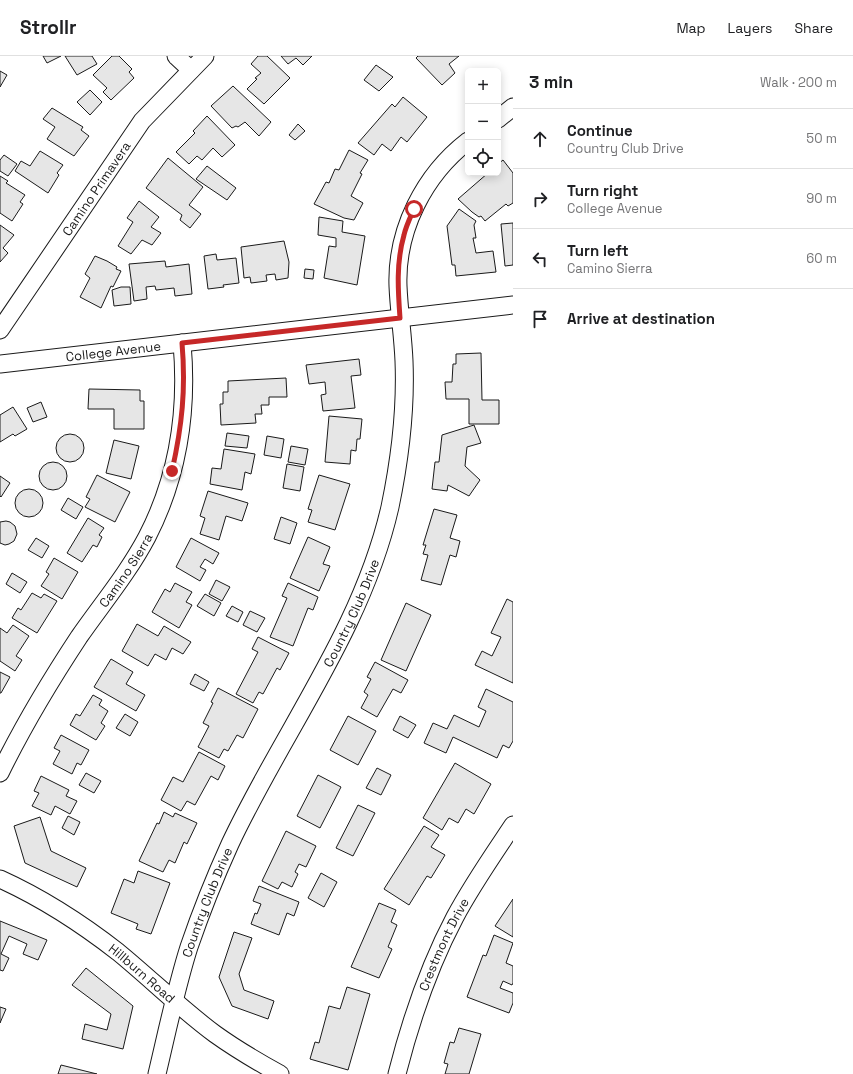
<!DOCTYPE html>
<html lang="en">
<head>
<meta charset="utf-8">
<style>
  body { margin:0; font-family:"Space Grotesk",sans-serif; background:#f2f2f2; color:#202124 }
  .controls { position:absolute; right:12px; top:12px; display:grid; overflow:hidden; border-radius:6px; box-shadow:0 2px 10px #0003 }
  .controls button { width:36px; height:36px; display:grid; place-items:center; padding:0; border:0; border-bottom:1px solid #e0e0e0; background:#fff; color:#202124; font:20px sans-serif }
  .stop { position:absolute; width:12px; height:12px; margin:-9px; border:3px solid #c62828; border-radius:50%; background:#fff }
  .stop.end { background:#c62828; border-color:#fff; box-shadow:0 1px 4px #0008 }
  .list { margin:0; padding:0; list-style:none }
  h2 { display:flex; justify-content:space-between; align-items:center; height:52px; margin:0; padding:0 16px; font-size:17px }
  h2 small { font-size:13px; font-weight:400; color:#757577 }
  .list li { display:grid; grid-template-columns:26px 1fr auto; gap:12px; align-items:center; box-sizing:border-box; height:60px; padding:0 16px; border-top:1px solid #e0e0e0 }
  .list b { display:block; font-size:15px; white-space:nowrap }
  .list p { margin:0; font-size:13px; white-space:nowrap; color:#757577 }
  .list em { font-size:13px; font-style:normal; color:#757577 }
  .icon { flex:none; width:22px; height:22px; fill:none; stroke:currentColor; stroke-width:2; stroke-linecap:round; stroke-linejoin:round }
  .map { position:relative; flex:none; width:513px; height:1018px; overflow:hidden }
  header { display:flex; align-items:center; gap:24px; box-sizing:border-box; height:56px; padding:0 20px; background:#fff; border-bottom:1px solid #e0e0e0 }
  header strong { font-size:19px }
  nav { display:flex; gap:22px; margin-inline-start:auto; font-size:14px }
  main { display:flex }
  aside { flex:1; background:#fff }
  .map>svg:first-child { display:block }
  .building { fill:#e6e6e6; stroke:#1a1a1a }
  .lines { fill:none; stroke-linecap:round; stroke-linejoin:round }
  .minor-casing { stroke:#1a1a1a; stroke-width:19 }
  .minor { stroke:#fff; stroke-width:17 }
  .route { stroke:#c62828; stroke-width:5 }
  .labels { text-anchor:middle; stroke-width:3; stroke-linejoin:round; paint-order:stroke }
  .street-label { font-size:13px; fill:#1a1a1a; stroke:#fff }
</style>
</head>
<body>
<header>
<strong>Strollr</strong>
<nav><a>Map</a><a>Layers</a><a>Share</a></nav>
</header>
<main>
<div class="map">
<svg width="513" height="1018" viewBox="0 0 513 1018">
  <rect width="100%" height="100%" fill="#fff"/>
  <path class="building" d="M43,0H61L47,7Z
    M65,0H92L97,8L77,19Z
    M112,0H119L132,13L129,16L134,22L111,44L103,36L107,32L93,19Z
    M258,0H267L290,22L264,48L247,33L257,23L255,22L261,17L251,8Z
    M281,0H312L303,9L296,2L288,8Z
    M418,0H459L449,8L455,17L442,29L416,2Z
    M376,9L393,21L379,35L364,24Z
    M0,15L7,19L0,31Z
    M233,30L271,66L259,80L245,66L238,71L236,70L232,72L211,50Z
    M90,34L102,46L90,59L77,46Z
    M403,41L427,61L407,86L401,81L391,95L382,88L374,99L358,87L392,48L395,51Z
    M52,52L83,71L81,74L89,80L74,100L47,83L55,71L43,63Z
    M207,60L235,89L222,101L213,92L202,104L197,100L189,108L176,96L195,77L193,75Z
    M298,68L305,75L295,84L289,79Z
    M349,94L368,104L360,117L362,118L351,140L363,147L354,164L344,162L314,148L326,126L329,127L335,113L339,114Z
    M40,95L63,109L57,117L59,119L48,137L15,115L21,105L30,110Z
    M4,99L17,108L8,120L0,115V104Z
    M168,102L203,131L189,149L201,158L190,172L180,164L182,159L146,132Z
    M503,104L513,117V147L508,150L506,148L485,165L481,160L479,161L472,156L458,143L488,117H498V108Z
    M207,110L236,132L227,144L196,123Z
    M0,120L8,125L6,127L25,139L20,146L23,148L12,165L0,157Z
    M139,145L159,161L151,171L161,177L152,189L142,184L131,198L118,190L133,166L127,162Z
    M459,153L476,165L474,169L476,182H473L476,197L493,195L496,216L456,220L455,209H452L447,170Z
    M319,161L343,165L342,176L365,180L357,229L324,222L329,190L336,191V182L318,179Z
    M513,167V209L505,210L501,168Z
    M0,169L14,179L3,192L8,197L0,206Z
    M284,185L289,206L288,222L276,224L275,218L266,219L267,225L251,227L250,221L244,222L241,191Z
    M216,198L217,204L236,202L239,227L223,229L224,231L208,233L204,200Z
    M95,200L107,205L117,211L116,213L121,215L113,231L111,230L101,252L80,241L90,222L85,218Z
    M165,205L166,211L189,208L192,238L175,240L174,232L156,234L155,230L146,231L147,243L134,245L129,208Z
    M305,213L314,214L313,223L304,222Z
    M121,231H130L131,248L114,250L112,234Z
    M481,297L482,344H499V368H469V343H446L445,326H452L453,308H456V298Z
    M359,303L361,319L351,320L355,352L323,355L321,339L326,338L325,326L309,328L306,309Z
    M286,322L287,341H269V349H261L262,358H255L256,367L221,369L220,348H223V336H228V325Z
    M89,333L140,334V345H144V373H114V353H88Z
    M41,346L47,361L33,366L27,352Z
    M13,351L27,373L15,380L13,378L0,386V359Z
    M329,360L362,363L360,383H357L356,395L351,394L350,408L325,406Z
    M474,369L481,387L467,391L465,410L480,424L469,440L448,429L447,435L432,433L435,406H439L442,379Z
    M227,377L249,380L247,392L225,390Z
    M56 392a14 14 0 1 1 28 0a14 14 0 1 1-28 0Z
    M267,380L284,383L281,402L264,399Z
    M114,384L139,390L131,423L106,417Z
    M291,390L308,393L305,409L288,406Z
    M224,393L255,398L251,418L245,416L242,434L210,428L212,412L221,413Z
    M39 420a14 14 0 1 1 28 0a14 14 0 1 1-28 0Z
    M287,408L304,411L300,435L283,432Z
    M97,419L130,436L115,466L85,451L90,443L86,441Z
    M319,419L350,428L335,474L308,466L312,454L308,453Z
    M0,420L10,427L1,441L0,440Z
    M15 447a14 14 0 1 1 28 0a14 14 0 1 1-28 0Z
    M208,435L248,447L242,465L226,460L219,484L200,478L205,462L200,460Z
    M68,442L83,451L76,463L61,454Z
    M434,453L457,459L450,482L460,485L456,501L450,499L441,529L421,524L428,499L423,498L426,489H423Z
    M281,461L297,467L290,488L274,483Z
    M88,462L104,472L99,479L102,481L97,491L93,489L82,506L67,497Z
    M6,465L10,466L15,470L17,478L14,485L9,488L5,489L0,487V466Z
    M308,481L330,491L323,508L330,510L319,535L290,522Z
    M36,482L49,490L42,502L28,494Z
    M191,482L219,497L213,508L205,503L200,511L206,514L200,525L176,511Z
    M54,502L78,516L62,543L41,530L49,518L46,516Z
    M12,517L27,526L20,537L6,528Z
    M216,524L230,531L222,545L209,538Z
    M175,527L192,536L186,546L192,549L179,572L152,556L165,533L170,536Z
    M288,527L318,541L313,554L308,552L293,590L270,581L287,542L282,540Z
    M32,537L41,542L44,538L57,545L37,577L12,562L18,552L21,554Z
    M205,538L221,547L214,560L197,550Z
    M507,543L513,546V627L475,609L482,595L492,600L501,581L491,577Z
    M406,547L431,559L406,615L381,604Z
    M232,550L243,556L238,566L226,560Z
    M250,555L265,562L257,576L243,569Z
    M137,568L158,580L164,570L191,586L183,598L172,592L166,604L155,598L148,610L122,595Z
    M13,569L29,580L16,600L22,604L15,615L0,605V572L7,577Z
    M258,581L289,597L280,614L277,612L263,638L259,636L253,647L236,638L258,596L252,593Z
    M111,603L133,616L126,628L145,639L136,655L94,631Z
    M375,606L408,624L401,637L393,633L377,661L361,652L368,639L364,636L371,623L367,621Z
    M0,616L10,621L1,637H0Z
    M195,618L209,626L204,635L190,628Z
    M218,632L258,653L243,682L237,679L228,695L224,693L219,702L198,691L209,670L203,667L213,647L211,646Z
    M486,633L513,646V685L509,692L503,689L497,702L453,681L446,697L424,687L433,667L447,673L454,659L479,671L486,655L478,651Z
    M93,639L102,644L99,649L108,655L101,667L105,670L96,684L70,669L76,658L80,660Z
    M125,658L138,666L130,680L116,672Z
    M348,660L376,675L358,709L330,694Z
    M400,660L416,669L408,682L393,674Z
    M61,679L89,694L81,709L77,707L72,718L53,708L60,695L54,692Z
    M199,696L225,710L218,724L211,720L195,749L187,745L181,755L161,744L173,721L183,726Z
    M455,707L491,728L474,758L466,753L458,767L449,762L442,774L423,762Z
    M377,712L391,719L381,739L366,732Z
    M86,717L101,725L94,737L79,729Z
    M318,719L341,731L320,772L297,760Z
    M41,720L69,734L66,740L77,745L70,758L55,750L51,759L32,750L39,737L34,735Z
    M358,749L375,757L353,800L336,792Z
    M164,756L173,761L175,757L197,767L187,788L184,786L175,807L169,804L163,816L139,805L157,767L159,768Z
    M68,760L80,766L74,779L62,772Z
    M40,761L51,795L86,812L77,831L25,807L14,770Z
    M424,770L439,779L431,791L445,799L431,822L427,820L409,849L384,833Z
    M286,775L316,790L306,811L299,808L295,816L298,818L292,831L282,826L278,833L262,825Z
    M138,815L170,827L151,878L136,873L138,868L111,857L124,823L134,827Z
    M321,817L337,826L324,851L308,842Z
    M259,830L299,846L294,860L287,857L279,879L251,868L255,857L257,858L261,848L253,845Z
    M513,843V881L495,870Z
    M379,847L396,854L391,866L397,869L388,891L392,893L379,922L351,911Z
    M0,865L47,884L38,904L23,898L27,888L9,880L1,898L9,902L3,915L0,914Z
    M234,876L252,882L239,918L244,934L274,945L268,963L232,950L219,921Z
    M494,879L513,887L506,907L513,910V927L512,929L503,925L500,932L513,937V947L509,957L467,941L483,899L486,900Z
    M86,912L133,950L123,993L82,983L85,968L107,974L111,958L72,929Z
    M347,931L370,938L348,1014L310,1003L315,986L319,987L329,950L340,953Z
    M0,951L6,953L0,967Z
    M459,972L481,978L469,1018H445L448,1008L444,1007L450,986L454,987Z
    M61,1009L97,1018H58Z"/>
  <g class="lines">
    <g class="minor-casing">
      <g id="minor">
        <path d="M176,0L191,14"/>
        <path d="M498,63L513,51"/>
        <path id="s1" d="M0,274L142,65L205,0"/>
        <path id="s2" d="M0,308L513,249"/>
        <path id="s3" d="M0,717C23,670 50,625 79,581C102,548 128,517 147,481C178,421 188,354 182,287"/>
        <path id="s4" d="M0,823C42,842 82,868 118,896C151,923 181,953 215,978C236,993 258,1006 280,1018"/>
        <path id="s5" d="M157,1018C167,976 176,932 189,891C201,856 215,821 230,788C283,675 362,574 390,451C400,403 406,354 404,305C403,280 399,255 398,230C396,174 424,119 468,85"/>
        <path id="s6" d="M397,1018C411,963 428,912 455,861C472,829 493,799 513,769"/>
      </g>
    </g>
    <use href="#minor" class="minor"/>
  </g>
  <g class="lines">
    <path class="route" d="M172,415C182,370 186,333 182,287L400,262C398,234 396,207 404,179C406,170 410,162 414,153"/>
  </g>
  <g class="labels">
    <g class="street-label">
      <text dy="5" stroke="none"><textPath href="#s1" startOffset="171">Camino Primavera</textPath></text>
      <text dy="5" stroke="none"><textPath href="#s2" startOffset="114">College Avenue</textPath></text>
      <text dy="5" stroke="none"><textPath href="#s3" startOffset="239">Camino Sierra</textPath></text>
      <text dy="5" stroke="none"><textPath href="#s5" startOffset="503">Country Club Drive</textPath></text>
      <text dy="5" stroke="none"><textPath href="#s5" startOffset="179">Country Club Drive</textPath></text>
      <text dy="5" stroke="none"><textPath href="#s6" startOffset="138">Crestmont Drive</textPath></text>
      <text dy="5" stroke="none"><textPath href="#s4" startOffset="171">Hillburn Road</textPath></text>
    </g>
  </g>
</svg>
<div class="controls">
<button>+</button>
<button>−</button>
<button><svg class="icon" aria-label="locate" viewBox="0 0 24 24"><circle cx="12" cy="12" r="6"/><path d="M12 2v4M12 18v4M2 12h4M18 12h4"/></svg></button>
</div>
<div class="stop" style="left:414px;top:153px"></div>
<div class="stop end" style="left:172px;top:415px"></div>
</div>
<aside>
<h2>3 min<small>Walk · 200 m</small></h2>
<ul class="list">
<li><svg class="icon" aria-label="ahead" viewBox="0 0 24 24"><path d="M12 20V5M6 11l6-6 6 6"/></svg><div><b>Continue</b><p>Country Club Drive</p></div><em>50 m</em></li>
<li><svg class="icon" aria-label="right" viewBox="0 0 24 24"><path d="M7 20v-9h11M14 6l5 5-5 5"/></svg><div><b>Turn right</b><p>College Avenue</p></div><em>90 m</em></li>
<li><svg class="icon" aria-label="left" viewBox="0 0 24 24"><path d="M17 20v-9H6M10 6l-5 5 5 5"/></svg><div><b>Turn left</b><p>Camino Sierra</p></div><em>60 m</em></li>
<li><svg class="icon" aria-label="arrive" viewBox="0 0 24 24"><path d="M6 21V4h12l-3 4 3 4H6"/></svg><div><b>Arrive at destination</b></div></li>
</ul>
</aside>
</main>
</body>
</html>
